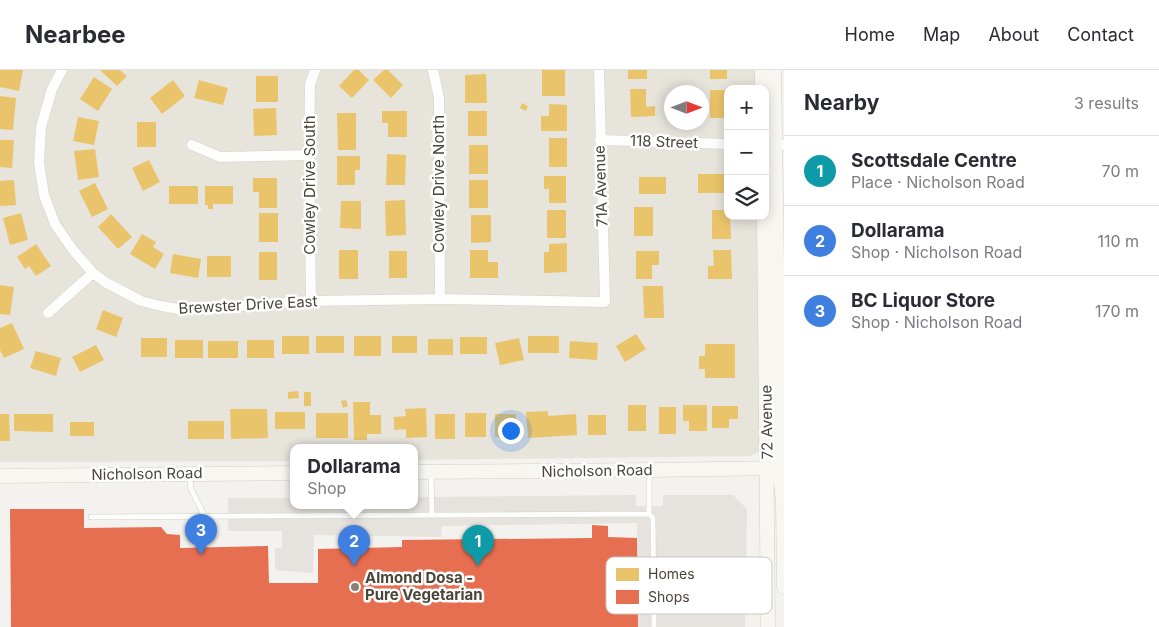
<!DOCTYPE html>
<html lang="en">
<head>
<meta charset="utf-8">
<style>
  body { margin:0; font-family:Inter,sans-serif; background:#f7f7f7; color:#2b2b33 }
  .controls { position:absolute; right:15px; top:15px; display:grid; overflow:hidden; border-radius:10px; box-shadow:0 2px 12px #0003 }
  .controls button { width:45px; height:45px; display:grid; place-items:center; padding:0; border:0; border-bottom:1px solid #e1e1e2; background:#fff; color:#2b2b33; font:25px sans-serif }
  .compass { position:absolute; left:664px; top:15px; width:45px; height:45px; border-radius:50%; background:#fff; box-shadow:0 2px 12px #0003; rotate:90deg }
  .you { position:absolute; left:510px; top:360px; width:18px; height:18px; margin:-12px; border:4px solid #fff; border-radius:50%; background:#1a73e8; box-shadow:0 0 0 8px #1a73e833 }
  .badge { display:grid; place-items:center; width:32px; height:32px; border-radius:50%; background:#db2777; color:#fff; font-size:16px; font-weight:700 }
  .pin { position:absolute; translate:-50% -41px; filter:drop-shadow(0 1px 2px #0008) }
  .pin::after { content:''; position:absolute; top:26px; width:18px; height:15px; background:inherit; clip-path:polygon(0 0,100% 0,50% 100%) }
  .popup { position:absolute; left:290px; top:374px; width:128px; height:65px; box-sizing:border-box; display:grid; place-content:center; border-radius:10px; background:#fff; filter:drop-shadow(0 1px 4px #0005); font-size:16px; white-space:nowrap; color:#7c7c81 }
  .popup b { font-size:19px; color:#2b2b33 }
  .popup::after { content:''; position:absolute; left:50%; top:100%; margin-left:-10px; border:10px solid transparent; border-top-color:#fff }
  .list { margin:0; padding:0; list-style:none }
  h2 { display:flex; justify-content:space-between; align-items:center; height:65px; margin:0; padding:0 20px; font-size:21px }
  h2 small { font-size:16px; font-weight:400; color:#7c7c81 }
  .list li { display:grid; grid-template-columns:32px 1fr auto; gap:15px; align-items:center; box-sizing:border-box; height:70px; padding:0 20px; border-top:1px solid #e1e1e2 }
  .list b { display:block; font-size:19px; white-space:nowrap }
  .list p { margin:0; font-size:16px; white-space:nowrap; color:#7c7c81 }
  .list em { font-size:16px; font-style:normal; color:#7c7c81 }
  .icon { flex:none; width:28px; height:28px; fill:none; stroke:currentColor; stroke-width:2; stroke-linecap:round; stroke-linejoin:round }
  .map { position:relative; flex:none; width:784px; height:557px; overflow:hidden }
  header { display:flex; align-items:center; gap:30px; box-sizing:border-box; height:70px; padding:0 25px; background:#fff; border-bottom:1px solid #e1e1e2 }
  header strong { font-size:24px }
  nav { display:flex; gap:28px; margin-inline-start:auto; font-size:18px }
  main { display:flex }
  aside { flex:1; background:#fff }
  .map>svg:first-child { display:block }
  .residential { fill:#e7e4dc; fill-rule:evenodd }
  .parking { fill:#e6e3df }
  .homes { fill:#e9c46a }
  .shops { fill:#e76f51 }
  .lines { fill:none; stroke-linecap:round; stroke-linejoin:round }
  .lane-casing { stroke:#d2d0cb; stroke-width:6 }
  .street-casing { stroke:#d2d0cb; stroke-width:11 }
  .secondary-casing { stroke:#d3cfc5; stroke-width:15 }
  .lane { stroke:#fdfdfc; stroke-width:5 }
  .street { stroke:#fdfdfc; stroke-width:10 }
  .secondary { stroke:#f7f6f1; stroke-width:14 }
  .poi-dot { fill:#868178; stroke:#fff; stroke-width:2 }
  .labels { text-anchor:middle; stroke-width:5; stroke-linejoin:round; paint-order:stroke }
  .street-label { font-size:15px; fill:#4b4439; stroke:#fff }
  .poi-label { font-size:15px; font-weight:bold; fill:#4b4439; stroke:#fff; text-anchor:start }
  .key { fill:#fff; stroke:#c9c7c4; stroke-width:1 }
  .key-label { font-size:14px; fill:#4b4439 }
</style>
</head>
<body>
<header>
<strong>Nearbee</strong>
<nav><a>Home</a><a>Map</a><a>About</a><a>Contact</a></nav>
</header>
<main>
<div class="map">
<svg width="784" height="557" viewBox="0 0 784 557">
  <rect width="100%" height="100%" fill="#f4f2ee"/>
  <path class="residential" d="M0,0H773L775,75L763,375L759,382L750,386L414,390V377H294V391L0,392ZM728,19H765V146H728ZM672,22H702V52H672Z"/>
  <path class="parking" d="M636,425V436H663V425H733L747,439L745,557H638L637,453L442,456L441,467L314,465L313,503L275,500V478H282V461H228V428H294V435H414V427Z"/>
  <path class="homes" d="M0,0H23L19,21L0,17Z
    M100,0H120L127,6L117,16Z
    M354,0H359L369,10L352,28L339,16Z
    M384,0H388L403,15L391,28L373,10Z
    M542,0H565V26H542Z
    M628,0H647V9H628Z
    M710,0H727V9H710Z
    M486,4L487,33H465V5Z
    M256,6H278V32H256Z
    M94,7L112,19L98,41L80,29Z
    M173,10L185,26L162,44L150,28Z
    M199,10L228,18L223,35L194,28Z
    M630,19H646V37L655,36V46L631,47Z
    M710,20H728V48H710Z
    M0,26L16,28L13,60L0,59Z
    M522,33L528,36L526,41L520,38Z
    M549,34L567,35V61H541V46H549Z
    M276,38L277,65L254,66L253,39Z
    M382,41H407V67H388V53H382Z
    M468,41H487V66H468Z
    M337,43H356V80H338Z
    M78,47L99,51L94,75L73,71Z
    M137,52H156V77H137Z
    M549,68H567V97H549Z
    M0,70H14L12,98L0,97Z
    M469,75H488V104H469Z
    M95,79L99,107L78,110L74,81Z
    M387,84L406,85L405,115H386Z
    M337,86H360V100H355V115H337Z
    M149,90L160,112L143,121L132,98Z
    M698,104H728V123H698Z
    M544,106H566V133H549V119H544Z
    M639,107H666V124H639Z
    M253,108H277V138H259V122H253Z
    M14,110L16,135L0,136V111Z
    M469,110H488V138H469Z
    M95,113L108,139L92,147L79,121Z
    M169,116H198V134H169Z
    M205,116H233V134H213V139H208V135H205Z
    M405,130L406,165L386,166L385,131Z
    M341,131H361V159L340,158Z
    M634,137H653V166H634Z
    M547,140H566V168H547Z
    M712,140H728V146H730L731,169H712Z
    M21,143L28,170L10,175L3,148Z
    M259,143H278V172H259Z
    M111,144L132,167L118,179L98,157Z
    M471,145H491V172L471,173Z
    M142,164L156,172L153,177L164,184L155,199L130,184Z
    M567,173V202L544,203V182H549V174Z
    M36,174L51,196L36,206L29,196L25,199L17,187Z
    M339,180H358V209H339Z
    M470,180H488V192H498V208H470Z
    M713,180H731L732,209H708V196H714Z
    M389,181H407V208H389Z
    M636,181H659V195H652V209H636Z
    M259,182H277V210H259Z
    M173,184L201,189L198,208L170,203Z
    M207,186H231V207H207Z
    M0,215L14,217L10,245L0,244Z
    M643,216H663L664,248H644Z
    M103,240L123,248L116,267L96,259Z
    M12,253L24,279L4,288L0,280V258Z
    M636,264L646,279L625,292L616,276Z
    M282,266H309V284H282Z
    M316,266H344V283H316Z
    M354,266H381V286H354Z
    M392,266H417V283H392Z
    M528,266H559V283H528Z
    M460,267H487V284H460Z
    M141,268H167V287H141Z
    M519,268L524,290L500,295L495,273Z
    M428,269H453V285H428Z
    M175,270H203V288H175Z
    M247,270H274V288H247Z
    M208,271H238V288H208Z
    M570,271L598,273L597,290L569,288Z
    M705,274H735V308H705V299H699V286H705Z
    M96,275L104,290L80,302L72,287Z
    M36,281L61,288L56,306L30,298Z
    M298,321L299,328L288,329V322Z
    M304,322H311V336H304Z
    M346,330L348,336L343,338L341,331Z
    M353,332H370V345H381V364H367V370H354Z
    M628,335H646V361H628Z
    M683,335H707V361H689V351H683Z
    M712,336H738V349H729V358H712Z
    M659,337H676V364H659Z
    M426,338L427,367L406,368V359L394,360V347L406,346L405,339Z
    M230,339H267L268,368L231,369Z
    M548,341V346L576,344L577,365L528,368L526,342Z
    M275,342H305V359H275Z
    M316,343H348V368H316Z
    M465,343H486V367H465Z
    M0,344H9L10,371H0Z
    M14,344H53V362L14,361Z
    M435,344H455V369H435Z
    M495,344H516V367H495Z
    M588,345H606V365H588Z
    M188,351H224V369H188Z
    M70,352H94V366H70Z"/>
  <path class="shops" d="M10,439H84V458L161,457L167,464L180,465V478L268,476L269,513H318V479L402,477V470L592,468V455L608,456V467L637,468L638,557H11Z"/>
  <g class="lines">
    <g class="lane-casing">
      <path id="lane" d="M649,401V444L653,448L654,557
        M431,403L432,445
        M189,404L191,419L205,447
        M91,447L649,444"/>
    </g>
    <g class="street-casing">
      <path id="street" d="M62,0L52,19L41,57L39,93L44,125L55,154L73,180L93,203L105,212L141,231L161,236L184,240L311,231L440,229L605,232L599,0
        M433,0L439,28L440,229
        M600,70L728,74
        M192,75L220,87L309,85
        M765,75H784
        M311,231L309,85L310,14L315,0
        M48,243L93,203"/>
    </g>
    <g class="secondary-casing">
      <path id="secondary" d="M762,0V19
        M774,0L779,321V397L783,431L784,517
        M764,146L768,557
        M414,402L649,400L776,398
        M0,406L294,403"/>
    </g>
    <use href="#lane" class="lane"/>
    <use href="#street" class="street"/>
    <use href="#secondary" class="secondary"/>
  </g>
  <circle class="poi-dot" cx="355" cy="517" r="5"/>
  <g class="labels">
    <g class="street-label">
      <text transform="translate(664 72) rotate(2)" y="5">118 Street</text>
      <text transform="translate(439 114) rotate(-90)" y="5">Cowley Drive North</text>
      <text transform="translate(310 115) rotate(-90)" y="5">Cowley Drive South</text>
      <text transform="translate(601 116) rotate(-92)" y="5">71A Avenue</text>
      <text transform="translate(248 235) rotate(-3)" y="5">Brewster Drive East</text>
      <text transform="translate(767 352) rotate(-91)" y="5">72 Avenue</text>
      <text transform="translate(597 401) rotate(-1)" y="5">Nicholson Road</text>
      <text transform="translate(147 404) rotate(-1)" y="5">Nicholson Road</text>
    </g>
    <g class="poi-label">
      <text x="365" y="513">Almond Dosa -<tspan x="365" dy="17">Pure Vegetarian</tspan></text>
    </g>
  </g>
  <rect x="606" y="487" width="166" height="57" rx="8" class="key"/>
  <rect x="616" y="498" width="23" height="13" fill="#e9c46a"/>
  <rect x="616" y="520" width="23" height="14" fill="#e76f51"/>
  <g class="key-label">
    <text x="648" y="509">Homes</text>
    <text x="648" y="532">Shops</text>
  </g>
</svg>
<div class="controls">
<button>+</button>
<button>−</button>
<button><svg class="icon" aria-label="layers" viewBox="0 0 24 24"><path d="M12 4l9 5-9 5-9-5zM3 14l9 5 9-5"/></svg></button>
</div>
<svg class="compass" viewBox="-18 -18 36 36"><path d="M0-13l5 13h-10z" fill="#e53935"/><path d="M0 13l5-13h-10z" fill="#7c7c81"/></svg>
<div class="you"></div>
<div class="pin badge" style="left:478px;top:496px;background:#0f9aa8">1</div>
<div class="pin badge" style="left:354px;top:496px;background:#3f7fe0">2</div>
<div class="popup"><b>Dollarama</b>Shop</div>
<div class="pin badge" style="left:201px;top:485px;background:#3f7fe0">3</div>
</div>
<aside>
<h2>Nearby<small>3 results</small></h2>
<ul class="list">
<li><span class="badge" style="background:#0f9aa8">1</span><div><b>Scottsdale Centre</b><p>Place · Nicholson Road</p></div><em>70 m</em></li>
<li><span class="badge" style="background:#3f7fe0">2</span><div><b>Dollarama</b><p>Shop · Nicholson Road</p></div><em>110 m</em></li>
<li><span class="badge" style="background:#3f7fe0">3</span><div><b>BC Liquor Store</b><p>Shop · Nicholson Road</p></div><em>170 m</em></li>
</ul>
</aside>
</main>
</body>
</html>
